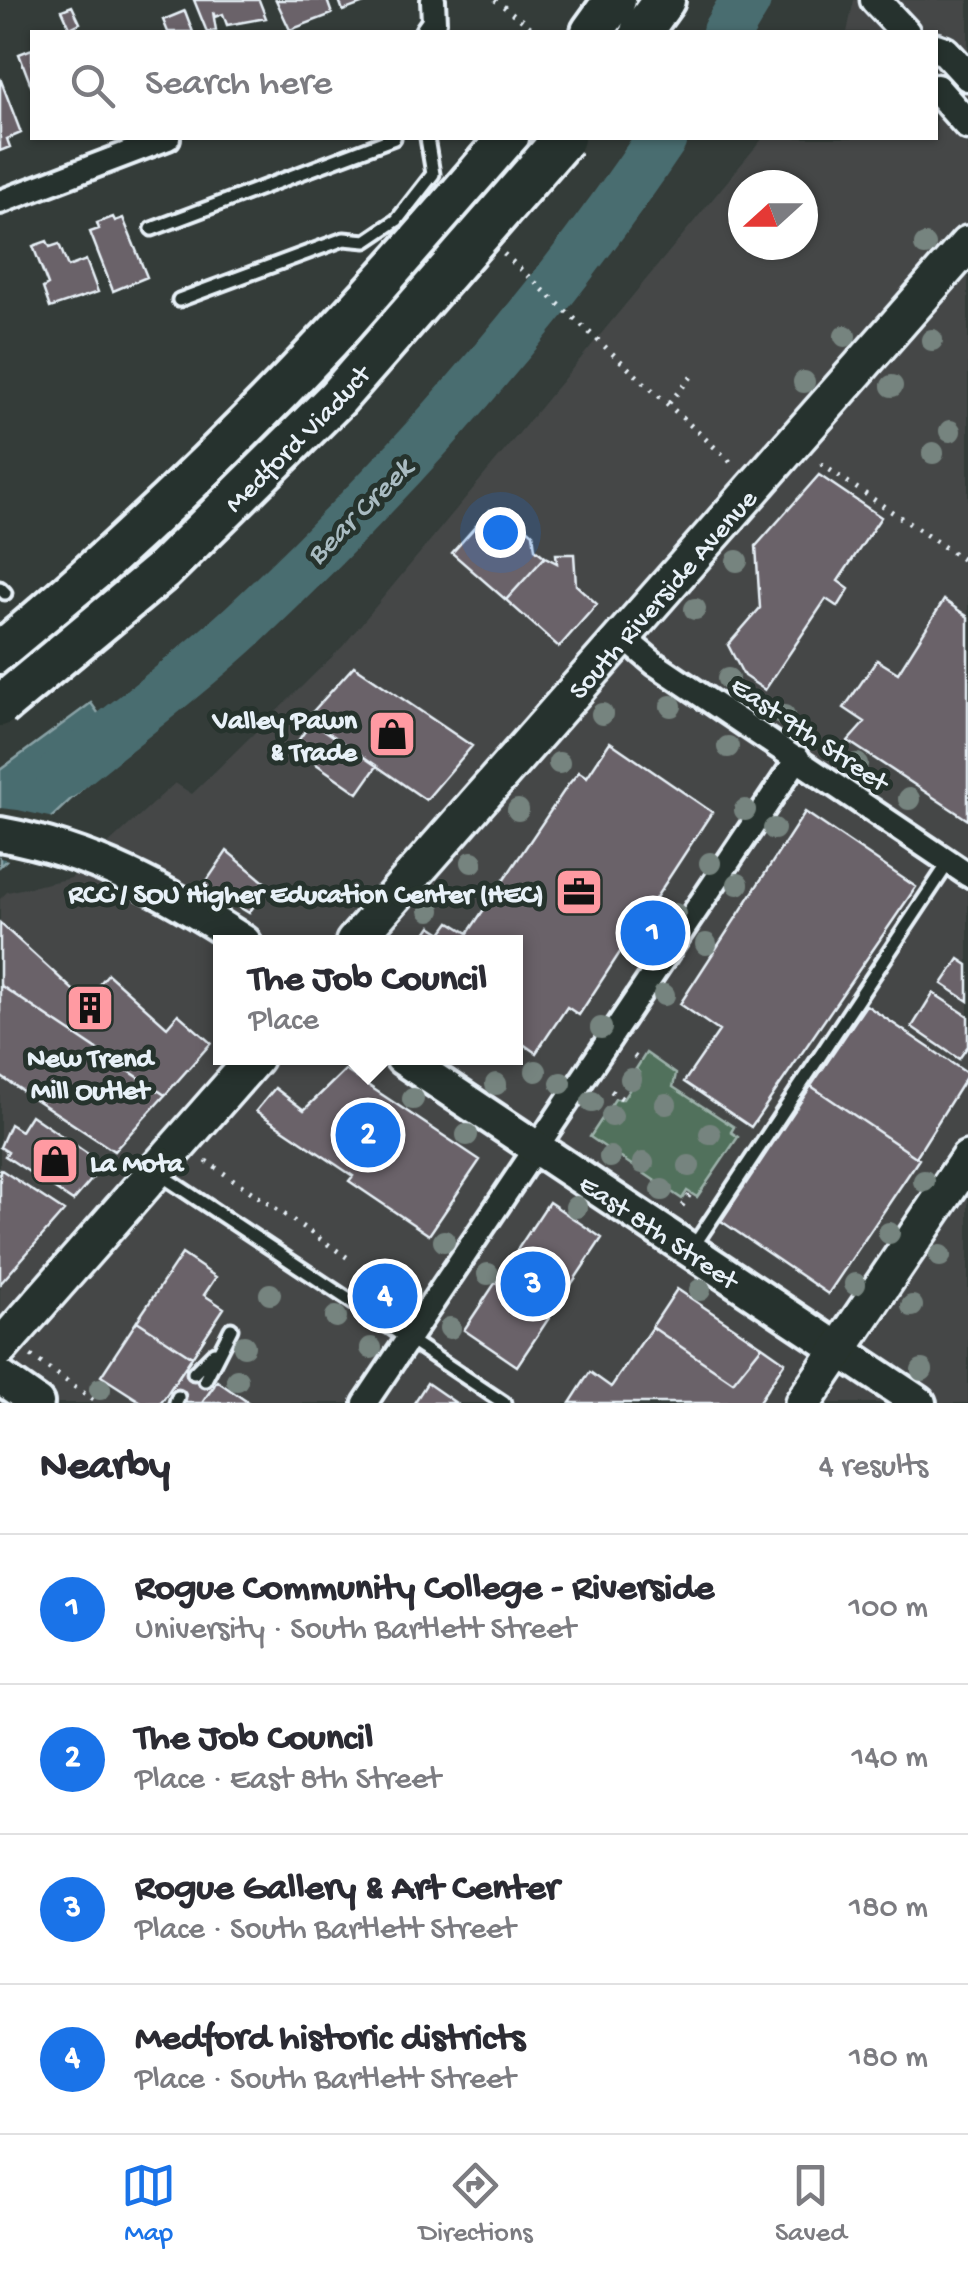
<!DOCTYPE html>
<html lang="en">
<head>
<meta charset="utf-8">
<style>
  body { margin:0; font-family:"Gochi Hand",sans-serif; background:#f7f7f7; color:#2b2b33 }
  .compass { position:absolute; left:728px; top:170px; width:90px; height:90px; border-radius:50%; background:#fff; box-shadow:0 2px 8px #0004; rotate:249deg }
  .you { position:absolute; left:500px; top:532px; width:35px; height:35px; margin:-25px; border:8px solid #fff; border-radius:50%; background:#1a73e8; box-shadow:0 0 0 15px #1a73e833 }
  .badge { display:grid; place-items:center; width:65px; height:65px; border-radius:50%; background:#1a73e8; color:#fff; font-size:32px; font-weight:700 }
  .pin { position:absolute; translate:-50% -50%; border:5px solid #fff; box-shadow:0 2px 10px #0006 }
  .popup { position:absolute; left:213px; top:935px; width:310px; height:130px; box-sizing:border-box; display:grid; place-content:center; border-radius:0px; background:#fff; filter:drop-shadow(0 2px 8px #0005); font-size:32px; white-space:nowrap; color:#7c7c81 }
  .popup b { font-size:38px; color:#2b2b33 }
  .popup::after { content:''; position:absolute; left:50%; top:100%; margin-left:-20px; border:20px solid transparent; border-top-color:#fff }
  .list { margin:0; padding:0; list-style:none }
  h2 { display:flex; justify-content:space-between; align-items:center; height:130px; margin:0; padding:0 40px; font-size:42px }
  h2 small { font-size:32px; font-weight:400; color:#7c7c81 }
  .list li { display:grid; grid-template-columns:65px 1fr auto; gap:30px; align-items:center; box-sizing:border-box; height:150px; padding:0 40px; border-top:2px solid #e1e1e2 }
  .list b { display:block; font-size:38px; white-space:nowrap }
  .list p { margin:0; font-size:32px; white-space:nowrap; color:#7c7c81 }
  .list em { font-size:32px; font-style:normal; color:#7c7c81 }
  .icon { flex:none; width:55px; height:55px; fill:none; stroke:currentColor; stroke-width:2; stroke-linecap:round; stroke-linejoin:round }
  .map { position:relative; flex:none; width:968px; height:1403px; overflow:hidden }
  .search { position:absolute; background:#fff; box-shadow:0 2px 8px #0004; left:30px; right:30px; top:30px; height:110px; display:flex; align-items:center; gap:25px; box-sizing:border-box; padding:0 35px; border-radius:0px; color:#7c7c81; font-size:38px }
  .sheet { height:730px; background:#fff }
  nav { display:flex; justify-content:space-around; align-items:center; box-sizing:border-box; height:140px; border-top:2px solid #e1e1e2; background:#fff; font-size:28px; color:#7c7c81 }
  nav a { display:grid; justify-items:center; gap:5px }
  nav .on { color:#1a73e8 }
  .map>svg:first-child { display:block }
  .built { fill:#444747; fill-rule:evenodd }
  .green { fill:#51715b; stroke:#9cb1aa; stroke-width:2.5 }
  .water { fill:#4a6d70; stroke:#89a2a6; stroke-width:2.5 }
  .pier { fill:#343c39 }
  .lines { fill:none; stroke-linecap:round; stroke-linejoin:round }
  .river { stroke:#4a6d70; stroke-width:50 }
  .building { fill:#6a6269; stroke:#e8f1f8; stroke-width:2.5 }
  .service-casing { stroke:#e8f1f8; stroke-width:19 }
  .minor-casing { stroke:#e8f1f8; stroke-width:30 }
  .tertiary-casing { stroke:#e8f1f8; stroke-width:35 }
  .secondary-casing { stroke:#e8f1f8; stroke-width:40 }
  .primary-casing { stroke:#e8f1f8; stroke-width:42 }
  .motorway-casing { stroke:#e8f1f8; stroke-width:48 }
  .path { stroke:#e8f1f8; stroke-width:5; stroke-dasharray:2.5 8; stroke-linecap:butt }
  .service { stroke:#26332d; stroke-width:11 }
  .minor { stroke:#26332d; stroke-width:22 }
  .tertiary { stroke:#26332d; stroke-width:28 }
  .secondary { stroke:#26332d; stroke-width:32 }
  .primary { stroke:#26332d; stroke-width:35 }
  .motorway { stroke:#26332d; stroke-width:40 }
  .motorway-bridge-casing { stroke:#e8f1f8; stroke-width:48; stroke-linecap:butt }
  .motorway-bridge { stroke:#26332d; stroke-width:40 }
  .tree { fill:#76847f }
  .labels { text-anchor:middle; stroke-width:10; stroke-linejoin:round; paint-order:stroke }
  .street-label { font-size:28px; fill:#e8f1f8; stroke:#26332d }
  .poi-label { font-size:28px; font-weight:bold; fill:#e8f1f8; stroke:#26332d; text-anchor:end }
  .water-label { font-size:30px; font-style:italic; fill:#a9bcc2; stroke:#26332d }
</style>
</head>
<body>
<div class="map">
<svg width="968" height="1403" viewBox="0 0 968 1403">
  <rect width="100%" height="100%" fill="#343c39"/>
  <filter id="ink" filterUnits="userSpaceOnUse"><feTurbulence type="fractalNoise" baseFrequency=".01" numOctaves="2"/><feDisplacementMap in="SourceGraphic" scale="20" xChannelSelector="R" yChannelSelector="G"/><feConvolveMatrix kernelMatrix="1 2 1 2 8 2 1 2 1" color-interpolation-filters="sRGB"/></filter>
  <g filter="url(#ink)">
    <path class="built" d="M854,0H968V1403H0V899L7,892L71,878L175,783L192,794L343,646L763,138H936V32H847ZM743,185H803V245H743ZM220,942H516V1058H220Z"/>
    <path class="green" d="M646,1053L676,1074L673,1087L734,1127L731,1132L738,1137L697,1197L687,1191L682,1199L590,1137L615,1099H623L640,1074L636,1069Z"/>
    <path class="water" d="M91,703L121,745L104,768L0,866V770Z"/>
    <path class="pier" d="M0,808L18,810L58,819L13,861L0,858Z"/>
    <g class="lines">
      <path class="river" d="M727,32L746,0
        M61,775C121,725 186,678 243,625C399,478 543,316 662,138"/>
    </g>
    <path class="building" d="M194,0H259L266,18L227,25L223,14L215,17L213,12L216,30L207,32Z
      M276,0H327L332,14L290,30Z
      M339,0H372L343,11Z
      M72,6L80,23L70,28L62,10Z
      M185,11L193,32H168L163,20Z
      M32,49V88L19,54Z
      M0,78L21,133L7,139L10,147L0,151Z
      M113,217L115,221L123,218L147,277L113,291L90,232L99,229L97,223Z
      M47,241L50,247L59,244L68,267L86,260L98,292L50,308L43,288L48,285L33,246Z
      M819,475L881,517L838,581L849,589L838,607L826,599L765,690L744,676L728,645L760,608L756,546Z
      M490,510L517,533L524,525L533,533L535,549L545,557L506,600L452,553Z
      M556,554H574L576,585L597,604L559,647L506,600L545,557L557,563Z
      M944,600L968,617V820L848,741L865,722L844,708L877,660L898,673Z
      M354,666L472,746L426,800L307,718Z
      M312,721L377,766L358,793L293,748Z
      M610,742L712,812L579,1015L567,1007L536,1053L516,1039V942H420L431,926L442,933L450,922L468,933L568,785L579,772L587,777Z
      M805,812L916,887L751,1127L684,1082L719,1031L680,1004Z
      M227,851L268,885L249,913L204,885Z
      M0,923L85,1001L108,974L167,1027L178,1014L211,1043L165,1095L0,985Z
      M959,959L968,965V1001L942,984Z
      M0,985L165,1095L114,1151L0,1076Z
      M933,993L968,1016V1046L959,1059L912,1027Z
      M866,1005L968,1074L916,1157L811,1086Z
      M345,1070L480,1160L429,1235L349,1181L353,1176L256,1111L275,1088L304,1110Z
      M811,1086L919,1159L828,1294L721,1221Z
      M31,1115L104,1165L73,1201L5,1156L8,1152L0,1147L10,1124L21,1131Z
      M0,1169L64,1211L0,1284Z
      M549,1202L602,1238L517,1366L464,1330Z
      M182,1254L216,1277L204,1295L224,1308L192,1357L137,1321Z
      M677,1289L762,1346L733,1382L652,1327Z
      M137,1321L192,1357L161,1403H143L101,1376Z
      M652,1327L733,1382L762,1346L785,1362L758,1403H570L590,1372L611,1387Z
      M185,1367L214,1386L202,1403H187L169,1391Z
      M217,1381L249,1403H202Z
      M427,1383L456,1403H414Z"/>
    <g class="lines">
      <g class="service-casing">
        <path id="service" d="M152,229L394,138
          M179,300L344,239L366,241L397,220L433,174L427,138
          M0,588L5,593
          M158,1173L504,1403
          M693,1247L949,862
          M194,1373L214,1353
          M205,1380L231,1329
          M176,1403L178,1397"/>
      </g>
      <g class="minor-casing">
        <path id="minor" d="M427,32L434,22L433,0
          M0,202L168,138
          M623,637L655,664L968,875
          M365,1403L798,758"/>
      </g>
      <g class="tertiary-casing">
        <path id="tertiary" d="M875,0L905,32
          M936,48L945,51L968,76
          M936,89L968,125"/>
      </g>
      <g class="secondary-casing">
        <g id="secondary">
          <path d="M0,834C93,851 166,891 244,942"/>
          <path id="s1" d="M402,1058L919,1403"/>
          <path d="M0,1377L37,1403"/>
        </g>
      </g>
      <g class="primary-casing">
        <g id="primary">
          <path id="s2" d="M354,942L968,244"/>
          <path d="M0,1348L255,1058"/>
          <path d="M803,1403L968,1159"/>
        </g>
      </g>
      <g class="motorway-casing">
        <path id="motorway" d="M592,32L615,0
          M641,32L664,0
          M0,653C186,496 352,324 508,138"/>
      </g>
      <path class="path" d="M495,0L537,32
        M504,254L735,466
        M669,403L691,377
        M821,464L968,563
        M634,1056L641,1061
        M611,1091L623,1099
        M206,1161L351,1260
        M682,1206L691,1193
        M31,1356L98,1403"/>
      <use href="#service" class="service"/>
      <use href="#minor" class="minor"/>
      <use href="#tertiary" class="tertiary"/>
      <use href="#secondary" class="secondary"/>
      <use href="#primary" class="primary"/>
      <use href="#motorway" class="motorway"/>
      <g class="motorway-bridge-casing">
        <g id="motorway-bridge">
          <path id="s3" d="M0,706L162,571L337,398L564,138"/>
        </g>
      </g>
      <use href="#motorway-bridge" class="motorway-bridge"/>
    </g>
    <g class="tree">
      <circle cx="925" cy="245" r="11"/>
      <circle cx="845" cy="336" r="11"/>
      <circle cx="932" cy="340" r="11"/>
      <circle cx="804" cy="382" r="11"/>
      <circle cx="892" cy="386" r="11"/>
      <circle cx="950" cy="431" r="11"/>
      <circle cx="933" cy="453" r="11"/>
      <circle cx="737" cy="561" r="11"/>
      <circle cx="695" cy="609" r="11"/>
      <circle cx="728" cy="679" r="11"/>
      <circle cx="671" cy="706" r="11"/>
      <circle cx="602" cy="714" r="11"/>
      <circle cx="784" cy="716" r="11"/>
      <circle cx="728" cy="747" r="11"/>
      <circle cx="559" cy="763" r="11"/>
      <circle cx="857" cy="764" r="11"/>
      <circle cx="909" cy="799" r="11"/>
      <circle cx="518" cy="810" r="11"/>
      <circle cx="745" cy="810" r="11"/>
      <circle cx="774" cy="829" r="11"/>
      <circle cx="472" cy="862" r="11"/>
      <circle cx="710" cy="863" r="11"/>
      <circle cx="738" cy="884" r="11"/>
      <circle cx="430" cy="910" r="11"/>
      <circle cx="675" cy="914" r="11"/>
      <circle cx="706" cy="944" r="11"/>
      <circle cx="664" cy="995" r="11"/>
      <circle cx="601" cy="1028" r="11"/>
      <circle cx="536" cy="1071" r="11"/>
      <circle cx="631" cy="1079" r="11"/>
      <circle cx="561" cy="1083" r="11"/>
      <circle cx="496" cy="1084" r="11"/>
      <circle cx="413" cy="1099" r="11"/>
      <circle cx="592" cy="1102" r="11"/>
      <circle cx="666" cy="1104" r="11"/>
      <circle cx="612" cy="1116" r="11"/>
      <circle cx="710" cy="1134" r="11"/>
      <circle cx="467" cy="1135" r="11"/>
      <circle cx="610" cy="1157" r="11"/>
      <circle cx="643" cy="1163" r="11"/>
      <circle cx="689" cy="1166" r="11"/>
      <circle cx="924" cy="1181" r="11"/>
      <circle cx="662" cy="1190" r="11"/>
      <circle cx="576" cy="1207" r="11"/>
      <circle cx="889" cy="1233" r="11"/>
      <circle cx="444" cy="1241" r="11"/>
      <circle cx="940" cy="1256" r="11"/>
      <circle cx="488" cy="1274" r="11"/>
      <circle cx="855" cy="1284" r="11"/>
      <circle cx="700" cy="1290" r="11"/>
      <circle cx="409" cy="1293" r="11"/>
      <circle cx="270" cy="1294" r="11"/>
      <circle cx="912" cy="1306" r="11"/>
      <circle cx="336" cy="1317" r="11"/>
      <circle cx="450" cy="1328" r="11"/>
      <circle cx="244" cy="1346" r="11"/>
      <circle cx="371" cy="1348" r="11"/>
      <circle cx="922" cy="1370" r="11"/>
      <circle cx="237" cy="1380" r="11"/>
      <circle cx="100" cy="1389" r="11"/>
    </g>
  </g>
  <defs>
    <g id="shop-square" transform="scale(2.5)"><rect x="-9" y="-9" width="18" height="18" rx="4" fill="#ff9aa2" stroke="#26332d"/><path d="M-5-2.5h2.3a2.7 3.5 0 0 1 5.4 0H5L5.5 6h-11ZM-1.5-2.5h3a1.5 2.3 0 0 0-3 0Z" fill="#111"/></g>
    <g id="office-square" transform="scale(2.5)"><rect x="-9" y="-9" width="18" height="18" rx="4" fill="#ff9aa2" stroke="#26332d"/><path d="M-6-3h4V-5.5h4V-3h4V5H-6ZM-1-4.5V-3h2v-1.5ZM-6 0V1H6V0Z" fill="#111"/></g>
    <g id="building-square" transform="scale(2.5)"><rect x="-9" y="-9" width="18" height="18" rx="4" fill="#ff9aa2" stroke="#26332d"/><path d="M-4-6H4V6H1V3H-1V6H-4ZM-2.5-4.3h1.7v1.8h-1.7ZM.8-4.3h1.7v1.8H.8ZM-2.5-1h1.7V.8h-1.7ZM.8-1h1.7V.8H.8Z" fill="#111"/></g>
  </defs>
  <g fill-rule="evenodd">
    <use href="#shop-square" x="392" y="734"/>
    <use href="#office-square" x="579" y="892"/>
    <use href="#building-square" x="90" y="1008"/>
    <use href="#shop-square" x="55" y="1161"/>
  </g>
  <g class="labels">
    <g class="street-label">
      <text dy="10" stroke="none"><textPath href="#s3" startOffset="400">Medford Viaduct</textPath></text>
      <text dy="10" stroke="none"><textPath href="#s2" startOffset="465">South Riverside Avenue</textPath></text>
      <text transform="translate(811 732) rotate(34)" y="10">East 9th Street</text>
      <text dy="10" stroke="none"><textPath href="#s1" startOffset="310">East 8th Street</textPath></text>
    </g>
    <g class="poi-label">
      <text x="357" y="728">Valley Pawn<tspan x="357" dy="32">&amp; Trade</tspan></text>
      <text x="544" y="902">RCC / SOU Higher Education Center (HEC)</text>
      <text x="90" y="1066" text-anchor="middle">New Trend<tspan x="90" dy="32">Mill Outlet</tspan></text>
      <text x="90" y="1171" text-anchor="start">La Mota</text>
    </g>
    <g class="water-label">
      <text transform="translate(358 510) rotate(-45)" y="10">Bear Creek</text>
    </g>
  </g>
</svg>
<svg class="compass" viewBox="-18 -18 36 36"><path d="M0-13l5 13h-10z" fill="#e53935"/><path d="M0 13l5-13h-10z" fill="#7c7c81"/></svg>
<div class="you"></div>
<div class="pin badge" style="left:653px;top:933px">1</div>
<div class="pin badge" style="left:368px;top:1135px">2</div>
<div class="popup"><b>The Job Council</b>Place</div>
<div class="pin badge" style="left:533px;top:1284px">3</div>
<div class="pin badge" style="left:385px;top:1296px">4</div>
<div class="search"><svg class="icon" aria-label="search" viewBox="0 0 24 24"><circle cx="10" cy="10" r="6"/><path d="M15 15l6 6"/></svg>Search here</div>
</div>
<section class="sheet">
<h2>Nearby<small>4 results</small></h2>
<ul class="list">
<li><span class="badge">1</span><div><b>Rogue Community College - Riverside</b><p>University · South Bartlett Street</p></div><em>100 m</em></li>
<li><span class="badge">2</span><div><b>The Job Council</b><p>Place · East 8th Street</p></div><em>140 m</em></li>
<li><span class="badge">3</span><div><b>Rogue Gallery &amp; Art Center</b><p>Place · South Bartlett Street</p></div><em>180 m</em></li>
<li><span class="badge">4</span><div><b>Medford historic districts</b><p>Place · South Bartlett Street</p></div><em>180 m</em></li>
</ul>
</section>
<nav>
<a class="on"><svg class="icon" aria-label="map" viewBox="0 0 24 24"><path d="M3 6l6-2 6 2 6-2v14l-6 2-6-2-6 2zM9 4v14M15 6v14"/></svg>Map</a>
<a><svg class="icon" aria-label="directions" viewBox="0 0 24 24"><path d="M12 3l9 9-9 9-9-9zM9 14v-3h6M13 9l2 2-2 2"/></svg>Directions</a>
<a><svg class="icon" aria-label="saved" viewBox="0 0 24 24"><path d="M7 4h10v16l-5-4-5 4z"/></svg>Saved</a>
</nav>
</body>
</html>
